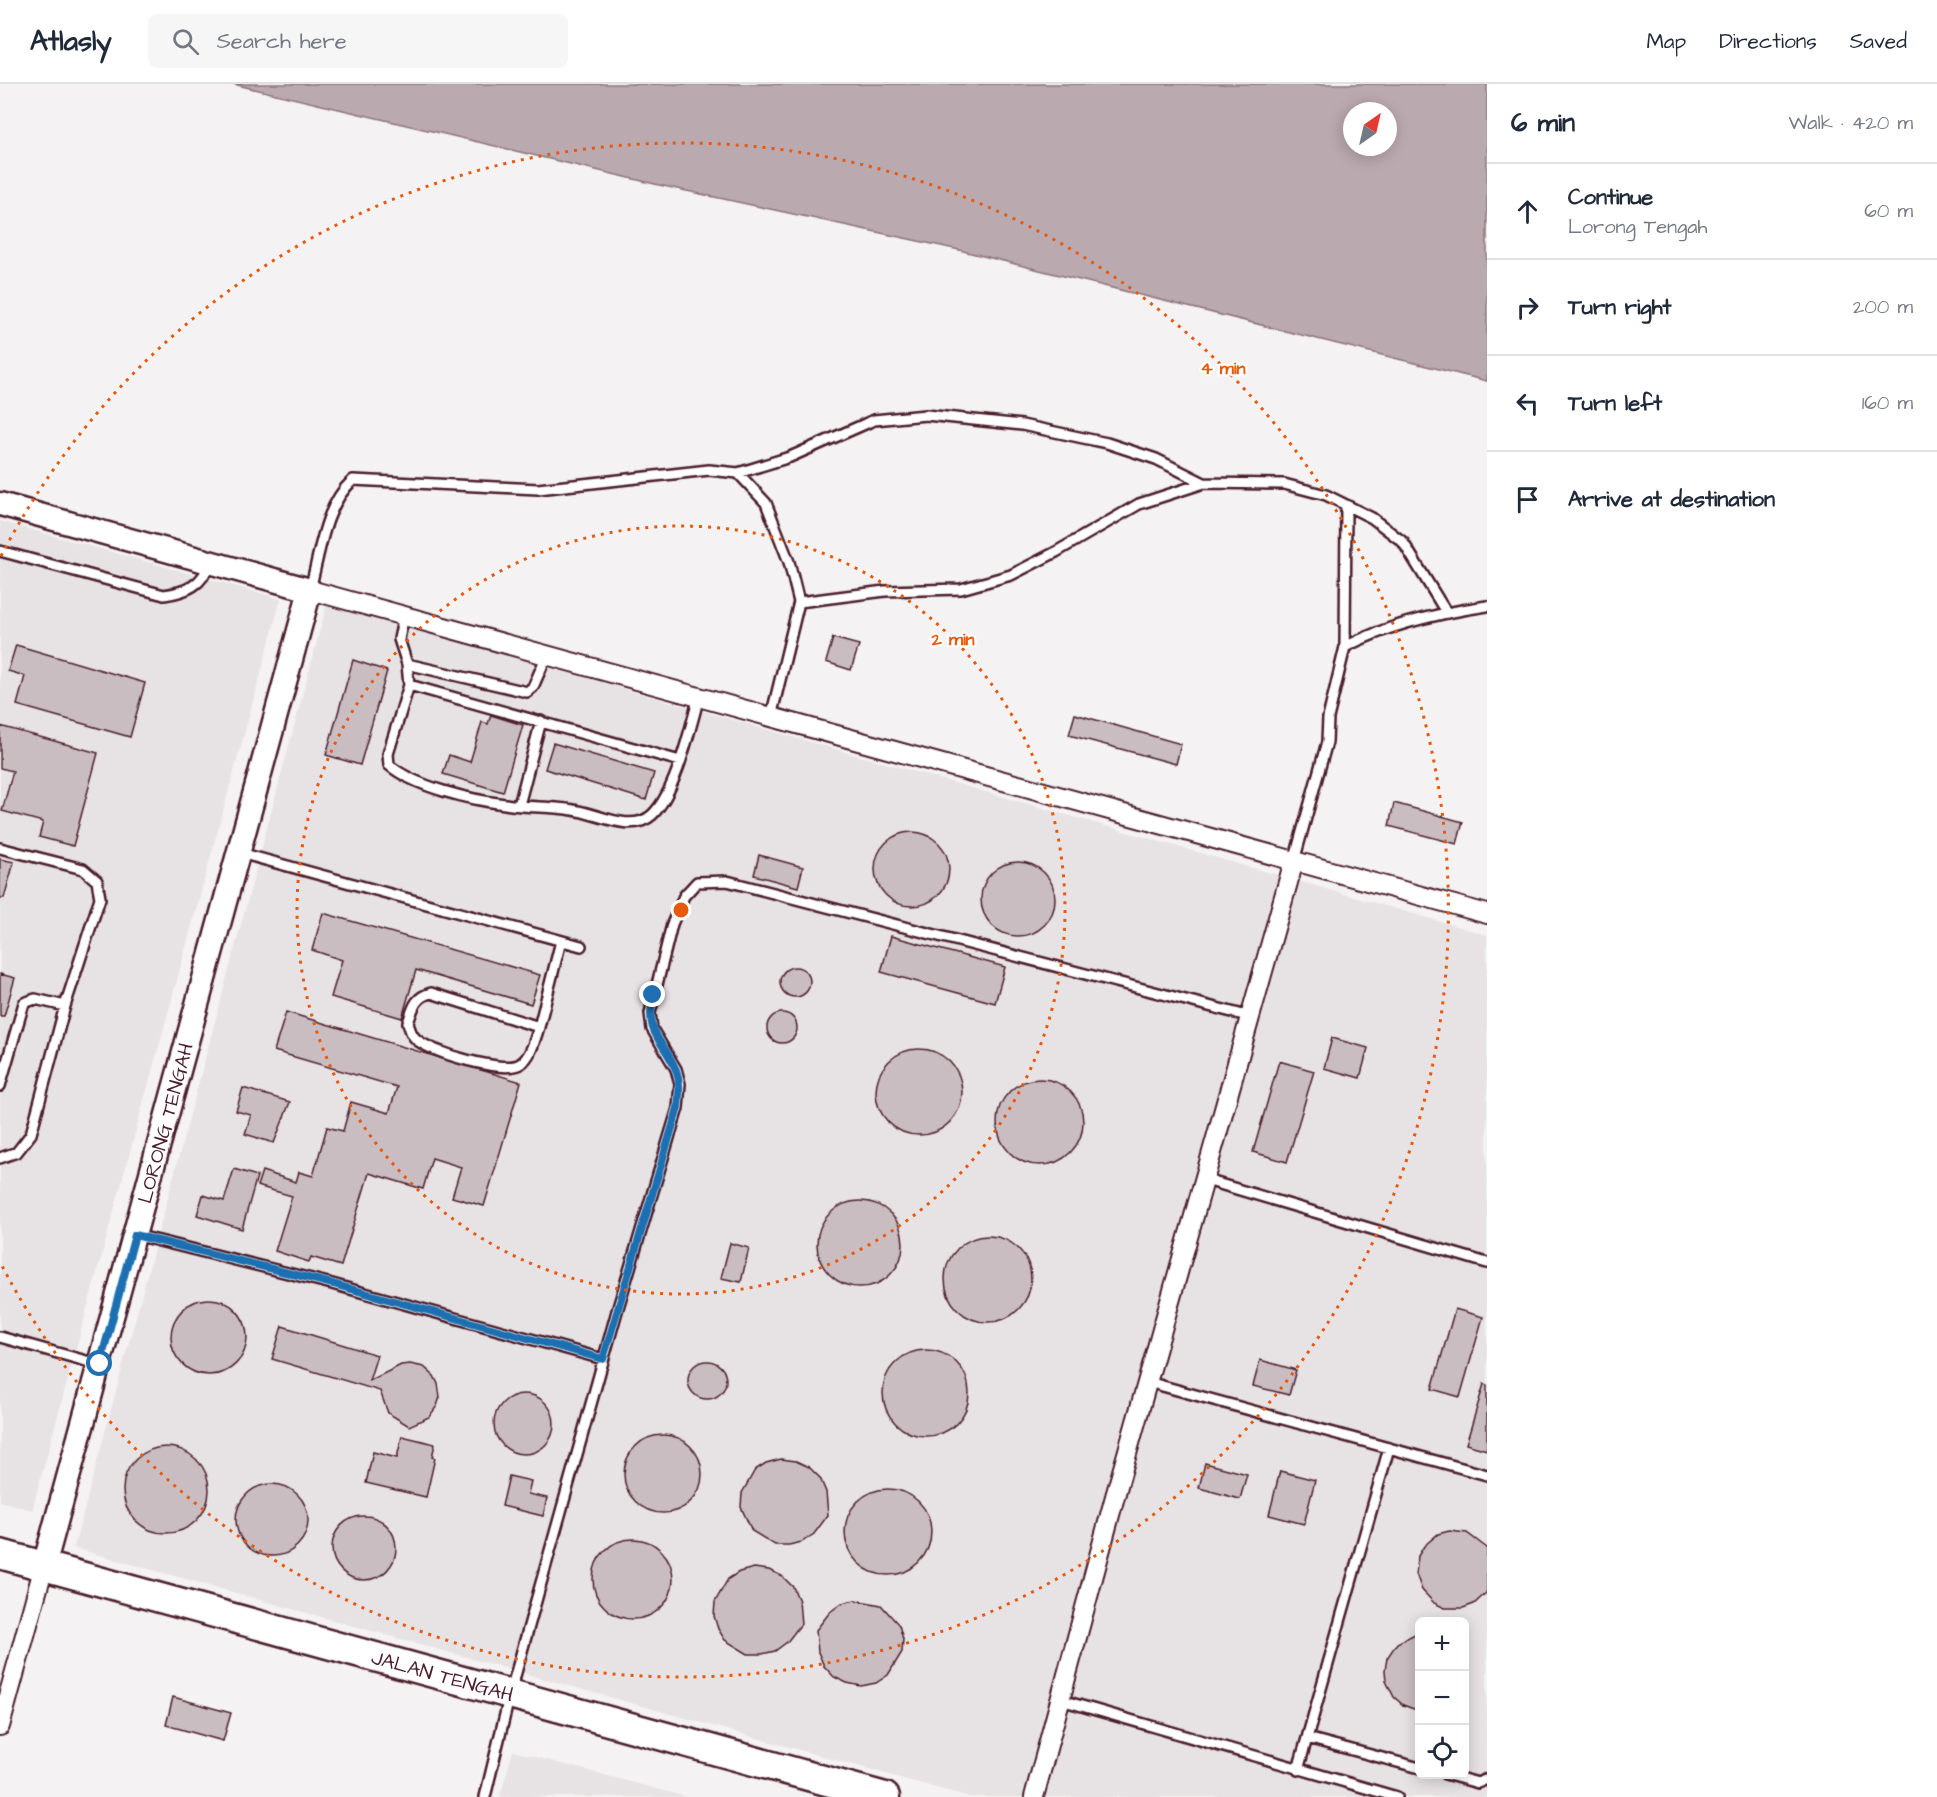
<!DOCTYPE html>
<html lang="en">
<head>
<meta charset="utf-8">
<style>
  body { margin:0; font-family:"Architects Daughter",sans-serif; background:#f6f6f7; color:#1f2937 }
  .controls { position:absolute; right:18px; bottom:18px; display:grid; overflow:hidden; border-radius:9px; box-shadow:0 3px 15px #0003 }
  .controls button { width:54px; height:54px; display:grid; place-items:center; padding:0; border:0; border-bottom:2px solid #e0e1e3; background:#fff; color:#1f2937; font:30px sans-serif }
  .compass { position:absolute; left:1343px; top:18px; width:54px; height:54px; border-radius:50%; background:#fff; box-shadow:0 3px 15px #0003; rotate:34deg }
  .stop { position:absolute; width:18px; height:18px; margin:-14px; border:4px solid #1f6fb2; border-radius:50%; background:#fff }
  .stop.end { background:#1f6fb2; border-color:#fff; box-shadow:0 2px 6px #0008 }
  .list { margin:0; padding:0; list-style:none }
  h2 { display:flex; justify-content:space-between; align-items:center; height:78px; margin:0; padding:0 24px; font-size:26px }
  h2 small { font-size:20px; font-weight:400; color:#747a83 }
  .list li { display:grid; grid-template-columns:39px 1fr auto; gap:18px; align-items:center; box-sizing:border-box; height:96px; padding:0 24px; border-top:2px solid #e0e1e3 }
  .list b { display:block; font-size:22px; white-space:nowrap }
  .list p { margin:0; font-size:20px; white-space:nowrap; color:#747a83 }
  .list em { font-size:20px; font-style:normal; color:#747a83 }
  .icon { flex:none; width:33px; height:33px; fill:none; stroke:currentColor; stroke-width:2; stroke-linecap:round; stroke-linejoin:round }
  .map { position:relative; flex:none; width:1487px; height:1713px; overflow:hidden }
  header { display:flex; align-items:center; gap:36px; box-sizing:border-box; height:84px; padding:0 30px; background:#fff; border-bottom:2px solid #e0e1e3 }
  header strong { font-size:28px }
  nav { display:flex; gap:33px; margin-inline-start:auto; font-size:21px }
  .search { width:420px; height:54px; background:#f6f6f7; display:flex; align-items:center; gap:15px; box-sizing:border-box; padding:0 21px; border-radius:9px; color:#747a83; font-size:22px }
  main { display:flex }
  aside { flex:1; background:#fff }
  .map>svg:first-child { display:block }
  .built { fill:#e7e2e3; fill-rule:evenodd }
  .water { fill:#baa9ae; stroke:#8d727a; stroke-width:1.5; fill-rule:evenodd }
  .building { fill:#cabdc1; stroke:#4a1f2b; stroke-width:1.5 }
  .lines { fill:none; stroke-linecap:round; stroke-linejoin:round }
  .service-casing { stroke:#4a1f2b; stroke-width:14 }
  .minor-casing { stroke:#4a1f2b; stroke-width:22 }
  .tertiary-casing { stroke:#4a1f2b; stroke-width:27 }
  .primary-casing { stroke:#4a1f2b; stroke-width:33 }
  .service { stroke:#fff; stroke-width:9 }
  .minor { stroke:#fff; stroke-width:18 }
  .tertiary { stroke:#fff; stroke-width:22 }
  .primary { stroke:#fff; stroke-width:28 }
  .route { stroke:#1f6fb2; stroke-width:8 }
  .ring { fill:none; stroke:#e8590c; stroke-width:3; stroke-dasharray:3 6 }
  .labels { text-anchor:middle; stroke-width:4.5; stroke-linejoin:round; paint-order:stroke }
  .street-label { font-size:20px; fill:#4a1f2b; stroke:#fff }
  .centre { fill:#e8590c; stroke:#fff; stroke-width:3 }
  .ring-label { font-size:18px; text-anchor:middle; font-weight:bold; fill:#e8590c; stroke:#fff; stroke-width:4.5; stroke-linejoin:round; paint-order:stroke }
</style>
</head>
<body>
<header>
<strong>Atlasly</strong>
<div class="search"><svg class="icon" aria-label="search" viewBox="0 0 24 24"><circle cx="10" cy="10" r="6"/><path d="M15 15l6 6"/></svg>Search here</div>
<nav><a>Map</a><a>Directions</a><a>Saved</a></nav>
</header>
<main>
<div class="map">
<svg width="1487" height="1713" viewBox="0 0 1487 1713">
  <rect width="100%" height="100%" fill="#f4f2f2"/>
  <filter id="ink" filterUnits="userSpaceOnUse"><feTurbulence type="fractalNoise" baseFrequency=".0167" numOctaves="2"/><feDisplacementMap in="SourceGraphic" scale="12" xChannelSelector="R" yChannelSelector="G"/><feConvolveMatrix kernelMatrix="1 2 1 2 8 2 1 2 1" color-interpolation-filters="sRGB"/></filter>
  <g filter="url(#ink)">
    <path class="built" d="M0,437L281,515L32,1426L0,1417Z
      M327,520L1487,851V1713H969L74,1464ZM1420,1538H1464V1690H1420Z
      M513,1667L687,1713H500Z"/>
    <path class="water" d="M233,0H1487V297L955,165L659,101ZM1352,27H1388V63H1352Z"/>
    <path class="building" d="M833,554L859,561L851,586L826,578Z
      M16,561L145,599L130,653L17,621L25,592L8,587Z
      M353,576L387,587L360,681L326,671Z
      M1075,630L1181,660L1176,680L1069,651Z
      M491,631L523,641L503,708L443,690L449,671L470,678L482,638L488,640Z
      M0,642L98,669L73,762L39,753L43,738L2,727L13,687L0,684Z
      M553,659L654,689L646,716L545,685Z
      M1394,719L1463,738L1457,760L1389,742Z
      M875 785a37 37 0 1 1 74 0a37 37 0 1 1-74 0Z
      M759,771L803,783L798,803L754,791Z
      M0,775L14,778L4,814H0Z
      M981 815a37 37 0 1 1 74 0a37 37 0 1 1-74 0Z
      M323,829L540,891L531,920L416,886L402,934L331,913L342,876L312,866Z
      M891,852L1005,883L995,919L881,888Z
      M780 898a15 15 0 1 1 30 0a15 15 0 1 1-30 0Z
      M0,890L15,894L4,932H0Z
      M286,928L521,998L484,1122L452,1113L461,1083L432,1074L423,1105L369,1089L341,1182L311,1173L309,1178L275,1167L292,1112L257,1102L262,1087L296,1098L299,1088L313,1092L327,1043L343,1047L351,1018L389,1029L397,1003L274,967Z
      M767 944a15 15 0 1 1 30 0a15 15 0 1 1-30 0Z
      M1332,954L1368,964L1360,994L1324,984Z
      M876 1008a43 43 0 1 1 86 0a43 43 0 1 1-86 0Z
      M1279,977L1314,987L1287,1078L1253,1068Z
      M997 1038a43 43 0 1 1 86 0a43 43 0 1 1-86 0Z
      M243,1004L290,1018L274,1059L245,1050L251,1031L236,1027Z
      M234,1085L257,1092L242,1145L197,1131L203,1111L224,1117Z
      M817 1160a43 43 0 1 1 86 0a43 43 0 1 1-86 0Z
      M945 1195a43 43 0 1 1 86 0a43 43 0 1 1-86 0Z
      M730,1159L749,1164L741,1198L721,1194Z
      M171 1253a38 38 0 1 1 76 0a38 38 0 1 1-76 0Z
      M1455,1225L1483,1233L1460,1313L1432,1305Z
      M282,1242L377,1271L369,1297L401,1281L410,1280L424,1283L434,1292L438,1300L440,1313L437,1322L429,1333L409,1342L388,1329L380,1307L272,1275Z
      M883 1309a43 43 0 1 1 86 0a43 43 0 1 1-86 0Z
      M1260,1276L1296,1286L1289,1311L1253,1302Z
      M688 1296a19 19 0 1 1 38 0a19 19 0 1 1-38 0Z
      M1484,1300L1487,1301V1366L1466,1360Z
      M494 1340a30 30 0 1 1 60 0a30 30 0 1 1-60 0Z
      M624 1390a39 39 0 1 1 78 0a39 39 0 1 1-78 0Z
      M402,1352L435,1360L432,1373L435,1374L426,1413L366,1399L373,1368L397,1374Z
      M123 1406a43 43 0 1 1 86 0a43 43 0 1 1-86 0Z
      M781,1375L796,1377L809,1383L820,1394L826,1408L828,1431L814,1450L802,1458L789,1461H775L752,1447L741,1423L742,1409L755,1386L766,1379Z
      M1205,1379L1247,1390L1240,1415L1199,1404Z
      M1280,1387L1315,1396L1304,1440L1269,1431Z
      M509,1392L531,1397L528,1410L547,1414L543,1432L502,1422Z
      M236 1436a36 36 0 1 1 72 0a36 36 0 1 1-72 0Z
      M845 1448a43 43 0 1 1 86 0a43 43 0 1 1-86 0Z
      M332 1464a32 32 0 1 1 64 0a32 32 0 1 1-64 0Z
      M1449,1447L1467,1449L1487,1464V1508L1474,1520L1463,1524H1445L1434,1519L1422,1506L1416,1490L1418,1472L1424,1462L1438,1450Z
      M593 1495a40 40 0 1 1 80 0a40 40 0 1 1-80 0Z
      M754,1484L769,1486L782,1492L793,1503L799,1517L801,1540L787,1558L775,1567L762,1570H748L725,1556L718,1545L714,1532L715,1518L728,1495L739,1488Z
      M855,1516L881,1521L899,1541L903,1555L902,1568L888,1591L876,1599L861,1602L847,1599L834,1593L824,1582L818,1568L816,1546L830,1528L842,1519Z
      M1419,1548V1627L1403,1621L1394,1613L1386,1597L1385,1586L1387,1574L1397,1559Z
      M173,1613L231,1629L223,1657L166,1641Z"/>
    <g class="lines">
      <g class="service-casing">
        <path id="service" d="M738,389L766,419L789,478L799,518L771,633
          M0,467L164,511C186,508 204,501 209,478
          M310,505C320,469 324,422 353,396L538,405L709,386L738,389L790,373L874,336L926,331L1022,341L1107,359L1156,375L1204,399
          M799,518L885,507L961,505L1011,491L1056,468L1139,420L1204,399L1284,400L1326,411L1372,434L1403,458L1446,528
          M404,531L399,555L407,580L409,601L388,670L389,681C415,703 471,716 505,720C528,724 551,722 573,726C597,729 631,750 652,731C676,709 690,644 699,613
          M1345,563C1389,540 1439,529 1487,522
          M407,580L527,608L533,603L547,571
          M409,601L680,677
          M519,721L541,637
          M0,764L83,785L97,797L100,814L65,922L35,915L24,919L0,1002
          M240,769L581,862
          M1294,777L1327,658L1328,634L1345,563L1346,421
          M431,909L539,943C535,955 531,973 520,980C504,990 429,968 416,955C411,951 410,945 408,939C413,924 415,913 431,909Z
          M539,943L561,857
          M0,1074L17,1068L31,1050L65,922
          M1206,1096L1487,1179
          M135,1151L332,1200L603,1275
          M0,1253L97,1280
          M1148,1298L1487,1391
          M1061,1616L1397,1713
          M1307,1654L1420,1684
          M1298,1686L1389,1364
          M1445,1690L1478,1699L1487,1695
          M485,1713L510,1610L617,1227L678,1024L680,1000L676,985L652,945L650,929L672,840L684,812L697,798L727,797L1251,933"/>
      </g>
      <g class="minor-casing">
        <path id="minor" d="M310,506L1487,830
          M0,1642L44,1482
          M1034,1713L1114,1416L1294,777"/>
      </g>
      <g class="tertiary-casing">
        <path id="tertiary" d="M0,420L310,506L44,1482"/>
      </g>
      <g class="primary-casing">
        <g id="primary">
          <path id="s1" d="M0,1470L885,1713"/>
        </g>
      </g>
      <use href="#service" class="service"/>
      <use href="#minor" class="minor"/>
      <use href="#tertiary" class="tertiary"/>
      <use href="#primary" class="primary"/>
    </g>
  </g>
  <g class="lines" filter="url(#ink)">
    <path class="route" d="M100,1280L135,1151L333,1200L603,1275L678,1024C679,1011 681,999 676,986C663,953 645,954 653,911"/>
  </g>
  <g class="ring">
    <circle cx="681" cy="826" r="384"/>
    <path d="M1 472A767 767 0 1 1 1 1180"/>
  </g>
  <g class="labels">
    <g class="street-label">
      <text transform="translate(165 1039) rotate(-75)" y="7">LORONG TENGAH</text>
      <text dy="7" stroke="none"><textPath href="#s1" startOffset="459">JALAN TENGAH</textPath></text>
    </g>
  </g>
  <circle cx="681" cy="826" r="9" class="centre"/>
  <g class="ring-label">
    <text x="1223" y="290">4 min</text>
    <text x="953" y="561">2 min</text>
  </g>
</svg>
<div class="controls">
<button>+</button>
<button>−</button>
<button><svg class="icon" aria-label="locate" viewBox="0 0 24 24"><circle cx="12" cy="12" r="6"/><path d="M12 2v4M12 18v4M2 12h4M18 12h4"/></svg></button>
</div>
<svg class="compass" viewBox="-18 -18 36 36"><path d="M0-13l5 13h-10z" fill="#e53935"/><path d="M0 13l5-13h-10z" fill="#747a83"/></svg>
<div class="stop" style="left:100px;top:1280px"></div>
<div class="stop end" style="left:653px;top:911px"></div>
</div>
<aside>
<h2>6 min<small>Walk · 420 m</small></h2>
<ul class="list">
<li><svg class="icon" aria-label="ahead" viewBox="0 0 24 24"><path d="M12 20V5M6 11l6-6 6 6"/></svg><div><b>Continue</b><p>Lorong Tengah</p></div><em>60 m</em></li>
<li><svg class="icon" aria-label="right" viewBox="0 0 24 24"><path d="M7 20v-9h11M14 6l5 5-5 5"/></svg><div><b>Turn right</b></div><em>200 m</em></li>
<li><svg class="icon" aria-label="left" viewBox="0 0 24 24"><path d="M17 20v-9H6M10 6l-5 5 5 5"/></svg><div><b>Turn left</b></div><em>160 m</em></li>
<li><svg class="icon" aria-label="arrive" viewBox="0 0 24 24"><path d="M6 21V4h12l-3 4 3 4H6"/></svg><div><b>Arrive at destination</b></div></li>
</ul>
</aside>
</main>
</body>
</html>
